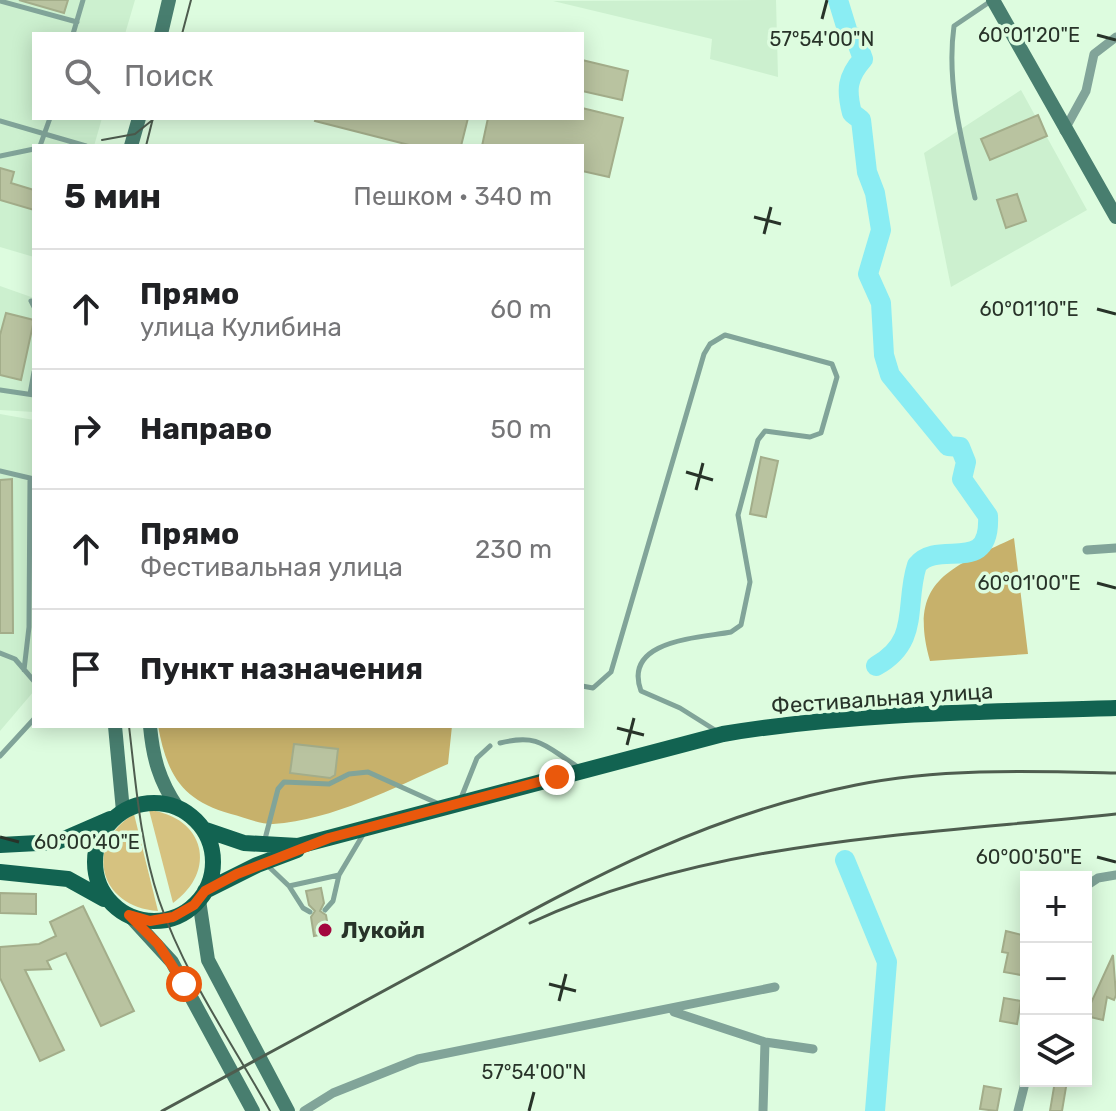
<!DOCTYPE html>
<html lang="ru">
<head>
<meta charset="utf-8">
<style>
  body { margin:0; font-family:Rubik,sans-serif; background:#f6f6f6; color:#202124 }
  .controls { position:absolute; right:24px; bottom:24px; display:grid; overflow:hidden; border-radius:0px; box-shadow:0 4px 20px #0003 }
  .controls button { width:72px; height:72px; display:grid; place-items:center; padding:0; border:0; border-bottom:2px solid #e0e0e0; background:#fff; color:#202124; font:40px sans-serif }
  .stop { position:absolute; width:24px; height:24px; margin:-18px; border:6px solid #ea580c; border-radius:50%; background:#fff }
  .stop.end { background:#ea580c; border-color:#fff; box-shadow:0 2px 8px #0008 }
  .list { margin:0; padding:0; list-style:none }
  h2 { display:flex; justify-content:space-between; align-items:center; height:104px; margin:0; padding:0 32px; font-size:34px }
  h2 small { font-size:26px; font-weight:400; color:#757577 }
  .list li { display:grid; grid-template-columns:52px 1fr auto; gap:24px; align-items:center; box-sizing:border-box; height:120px; padding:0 32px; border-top:2px solid #e0e0e0 }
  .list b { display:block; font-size:30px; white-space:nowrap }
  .list p { margin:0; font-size:26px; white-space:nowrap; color:#757577 }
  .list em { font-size:26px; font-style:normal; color:#757577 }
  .icon { flex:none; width:44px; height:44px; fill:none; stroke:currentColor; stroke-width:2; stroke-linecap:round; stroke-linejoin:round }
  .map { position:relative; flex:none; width:1116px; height:1111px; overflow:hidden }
  .search { position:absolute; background:#fff; box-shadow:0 4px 20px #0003; left:32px; top:32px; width:552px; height:88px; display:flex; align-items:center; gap:20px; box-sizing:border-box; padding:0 28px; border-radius:0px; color:#757577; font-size:30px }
  .panel { position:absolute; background:#fff; box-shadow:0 4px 20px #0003; left:32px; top:144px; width:552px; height:584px; border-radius:0px }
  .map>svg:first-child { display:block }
  .built { fill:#ccf0cf }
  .green { fill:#d6c280 }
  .forest { fill:#c7b16b }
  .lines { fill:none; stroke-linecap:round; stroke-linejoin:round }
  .river { stroke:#8aedf3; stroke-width:20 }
  .building { fill:#b9c3a0; stroke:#a3ad8a; stroke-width:2 }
  .lane { stroke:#81a499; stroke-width:5 }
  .street { stroke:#81a499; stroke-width:9 }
  .secondary { stroke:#487e6f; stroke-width:14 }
  .primary { stroke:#126351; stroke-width:16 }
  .tram { stroke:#4e5d4f; stroke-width:2 }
  .rail { stroke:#4e5d4f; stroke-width:3 }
  .route { stroke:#ea580c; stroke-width:10 }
  .ticks { fill:none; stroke:#283329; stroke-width:3 }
  .poi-dot { fill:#a3063d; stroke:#ddfcdf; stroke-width:3 }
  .labels { text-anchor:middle; stroke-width:7; stroke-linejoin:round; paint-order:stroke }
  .street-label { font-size:22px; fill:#283329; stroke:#ddfcdf }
  .poi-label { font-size:22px; font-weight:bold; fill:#283329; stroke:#ddfcdf; text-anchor:start }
  .ticks-label { font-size:20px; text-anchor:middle; fill:#283329; stroke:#ddfcdf; stroke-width:7; stroke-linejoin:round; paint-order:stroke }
</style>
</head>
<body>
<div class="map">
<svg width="1116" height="1111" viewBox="0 0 1116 1111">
  <rect width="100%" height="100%" fill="#ddfcdf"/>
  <path class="built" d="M0,0H135L125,34H34V118H102L94,146H34V257L0,247Z
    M776,0L778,77L710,59L712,39L553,1Z
    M1021,90L1087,210L951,287L924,153Z
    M0,286L34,298V412L0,410Z
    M0,414L34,420V691L0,731Z"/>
  <path class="green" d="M149,810C205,817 218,871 173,903Z
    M134,814L158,911C99,907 83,845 134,814Z"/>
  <path class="forest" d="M1014,538L1028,654L930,661C907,580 951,568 1014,538Z
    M158,726H452L448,764C393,788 333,820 273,824C259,824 243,817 231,814C181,800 167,774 158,726Z"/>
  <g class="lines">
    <path class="river" d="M838,0L849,36L855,37L863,59C847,77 846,90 852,113L861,120L867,172L875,193L881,230L868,274L881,303L884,355L890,375L948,446L960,447L966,462L962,479L988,516C991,577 939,538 917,565C904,605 921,641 876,666
      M845,860L887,962L875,1111"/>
  </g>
  <path class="building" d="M19,0H68L64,13Z
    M582,60L628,71L622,100L582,91Z
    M582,108L623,118L609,177L582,171V146H482L488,118H582Z
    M1038,115L1047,136L990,160L981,139Z
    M316,118H468L461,146H413L315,121Z
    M0,168L14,172L11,183L34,190V210L0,200Z
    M1017,194L1026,221L1006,228L997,200Z
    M6,313L34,320L21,380L0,375V335Z
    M761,457L778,461L766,517L750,514Z
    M12,479L13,633H0V480Z
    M294,744L338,749L335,775L330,778L290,773Z
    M321,888L324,903L320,911L326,915L329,933L314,936L311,917L315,911L309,905L306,891Z
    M0,893L36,894V914L0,913Z
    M83,906L134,1011L101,1026L66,953L47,961L51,969L25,970L64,1050L40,1061L0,978V947L39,944L56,936L50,922Z
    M1006,931L1026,936L1021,975L1004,972L1008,953L1002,952Z
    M1113,955L1116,995L1114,1000L1107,997L1103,1020L1086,1016L1088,1003H1091Z
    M1004,998L1021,1001L1017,1024L1000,1021Z
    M1055,1081H1067L1062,1111H1050Z
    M984,1086L1001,1089L997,1111L980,1109Z"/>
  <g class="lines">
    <path class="lane" d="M0,1L77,22
      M73,34L83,0
      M0,121L86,146
      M40,146L50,118
      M0,156L34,149
      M975,198C962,142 946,83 954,26L991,1
      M31,301L34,307
      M0,390L34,395
      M30,394L34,372
      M0,471L34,479
      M0,653L15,659L34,681
      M24,670L29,627L30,479
      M582,686L593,688L611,672L704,354L710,344L725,335L832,364L837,377L821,433L810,437L765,431L758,440L738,515L750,582L741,625L731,632C701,638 622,639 641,691L680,708L715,730
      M500,743C540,733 546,747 578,767
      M0,756L34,719
      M461,798L477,758L490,746
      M265,839L278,789L284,782L329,784L349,774L368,772L439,804
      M268,866L289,886L339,875L364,833
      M289,886L303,908L310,912
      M325,910L333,901L339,875"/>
    <path class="street" d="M1064,131L1086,91L1094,54L1116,37
      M1087,550L1116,548
      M1086,886L1098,878L1116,875
      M674,1012L765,1042L763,1111
      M765,1042L813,1049
      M304,1111L333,1093L418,1059L775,987
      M1018,1111L1026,1079"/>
    <path class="secondary" d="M993,0L1116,217
      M161,34L169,0
      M131,146L139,118
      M115,726L123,811
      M150,726C153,758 159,780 177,807
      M199,900L208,960L288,1111
      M129,915L172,962L253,1111"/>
    <path class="primary" d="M95 862a59 59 0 1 1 118 0a59 59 0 1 1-118 0Z
      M203,829L244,843L298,846L723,734C853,712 984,712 1116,708
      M0,845L57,842L110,819
      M0,872L68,879L104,899
      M205,891L257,865L297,850"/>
    <path class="tram" d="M182,34L191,0
      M102,140L135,134L155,118
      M146,146L153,118
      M129,726C136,785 140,843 159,900C184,974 232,1043 270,1111"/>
    <path class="rail" d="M530,923C712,839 919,835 1116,814
      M162,1111C262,1057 361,1003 461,949C593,877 706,815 856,785C942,768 1029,771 1116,773"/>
  </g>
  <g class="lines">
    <path class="route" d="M184,984L158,944L129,915L150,921L173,917L194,905L205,891L237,874L329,838L557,777"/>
  </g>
  <path class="ticks" d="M822,19L827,0M1097,35L1116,40M754,217L781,224M764,234L771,207M1097,309L1116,314M686,472L713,480M696,490L703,463M1097,583L1116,588M617,728L644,735M627,745L634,718M0,837L19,842M1097,857L1116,862M549,984L576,991M559,1001L566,974M529,1111L534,1092"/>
  <circle class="poi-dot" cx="325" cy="930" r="8"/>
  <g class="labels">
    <g class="street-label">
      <text transform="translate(882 698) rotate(-4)" y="8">Фестивальная улица</text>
    </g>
    <g class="poi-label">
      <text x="341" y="938">Лукойл</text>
    </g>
  </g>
  <g class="ticks-label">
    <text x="1029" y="42">60°01'20"E</text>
    <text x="822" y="46">57°54'00"N</text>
    <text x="1029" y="316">60°01'10"E</text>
    <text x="1029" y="590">60°01'00"E</text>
    <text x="87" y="849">60°00'40"E</text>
    <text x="1029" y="864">60°00'50"E</text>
    <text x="534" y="1079">57°54'00"N</text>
  </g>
</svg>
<div class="controls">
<button>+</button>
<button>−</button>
<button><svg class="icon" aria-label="layers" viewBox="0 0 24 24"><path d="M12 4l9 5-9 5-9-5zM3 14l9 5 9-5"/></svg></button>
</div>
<div class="stop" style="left:184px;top:984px"></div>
<div class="stop end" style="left:557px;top:777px"></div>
<div class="search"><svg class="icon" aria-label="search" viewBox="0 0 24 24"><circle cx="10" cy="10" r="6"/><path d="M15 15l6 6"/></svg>Поиск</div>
<section class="panel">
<h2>5 мин<small>Пешком · 340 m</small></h2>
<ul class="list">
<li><svg class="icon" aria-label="ahead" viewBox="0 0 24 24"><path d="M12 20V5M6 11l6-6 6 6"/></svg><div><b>Прямо</b><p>улица Кулибина</p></div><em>60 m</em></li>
<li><svg class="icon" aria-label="right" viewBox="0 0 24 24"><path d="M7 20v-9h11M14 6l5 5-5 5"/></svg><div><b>Направо</b></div><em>50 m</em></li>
<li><svg class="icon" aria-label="ahead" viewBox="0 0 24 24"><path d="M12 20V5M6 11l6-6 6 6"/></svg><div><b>Прямо</b><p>Фестивальная улица</p></div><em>230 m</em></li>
<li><svg class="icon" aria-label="arrive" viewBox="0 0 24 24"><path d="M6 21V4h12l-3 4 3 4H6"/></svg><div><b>Пункт назначения</b></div></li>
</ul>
</section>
</div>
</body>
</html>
